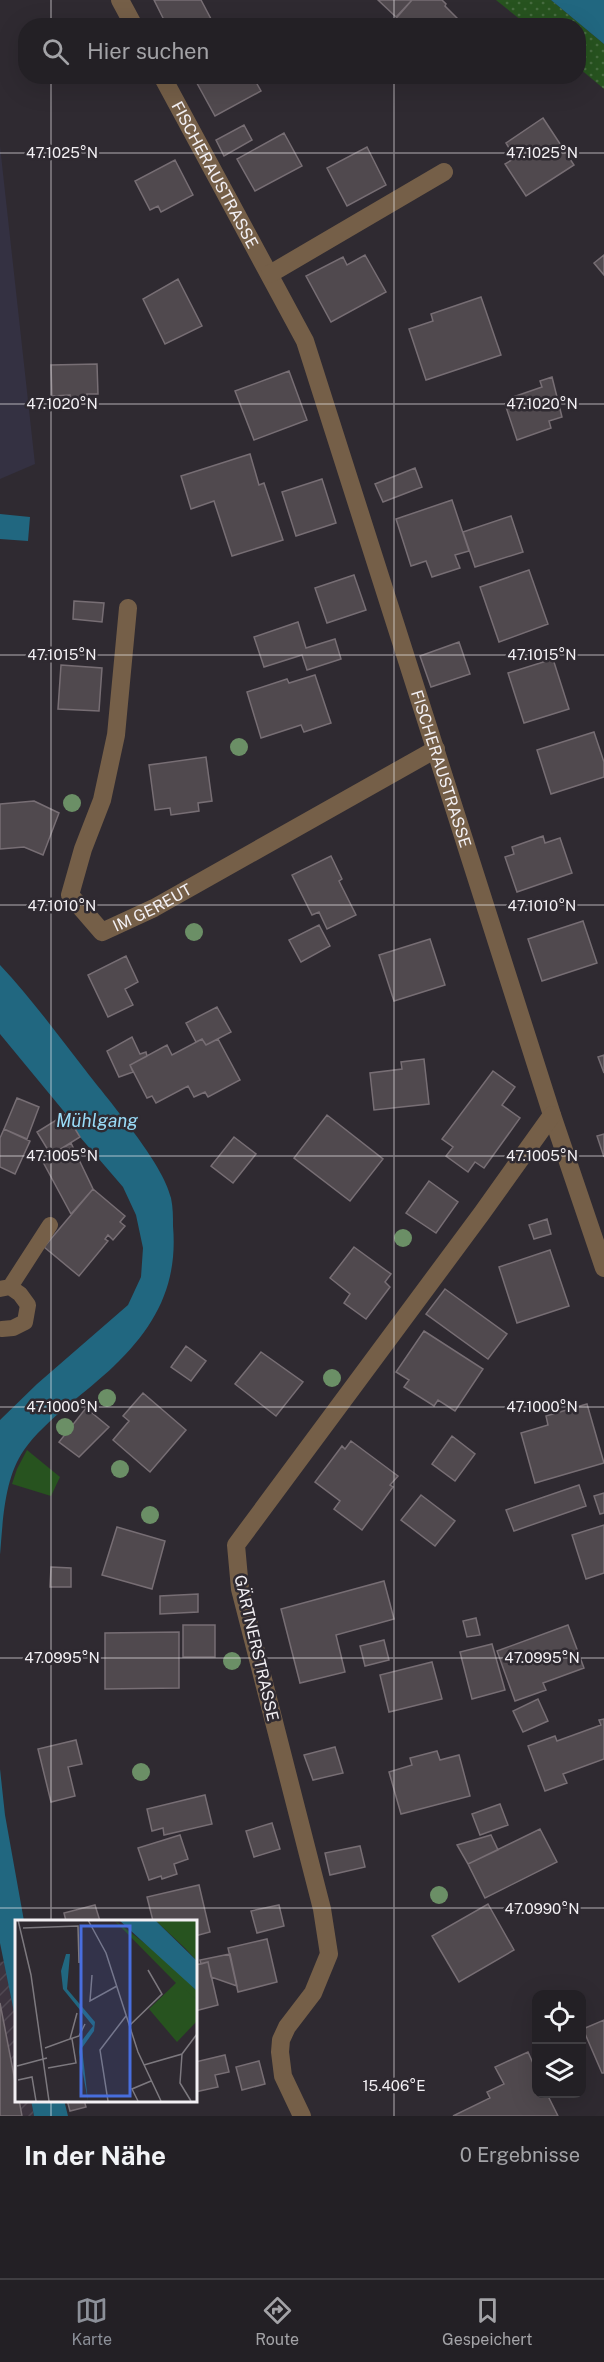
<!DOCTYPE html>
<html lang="de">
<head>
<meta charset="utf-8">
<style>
  body { margin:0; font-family:"Public Sans",sans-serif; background:#2f2d32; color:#f1f3f6 }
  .controls { position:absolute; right:18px; bottom:18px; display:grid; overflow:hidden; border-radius:12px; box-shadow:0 6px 24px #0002 }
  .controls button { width:54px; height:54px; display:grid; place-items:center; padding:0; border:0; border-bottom:2px solid #403e42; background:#232025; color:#f1f3f6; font:30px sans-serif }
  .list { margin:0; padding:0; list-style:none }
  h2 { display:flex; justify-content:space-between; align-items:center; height:78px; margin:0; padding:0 24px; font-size:26px }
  h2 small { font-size:20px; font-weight:400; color:#a3a3a7 }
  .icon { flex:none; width:33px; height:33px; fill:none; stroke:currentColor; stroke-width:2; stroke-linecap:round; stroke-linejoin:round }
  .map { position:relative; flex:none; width:604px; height:2116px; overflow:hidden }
  .search { position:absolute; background:#232025; box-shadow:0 6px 24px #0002; left:18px; right:18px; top:18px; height:66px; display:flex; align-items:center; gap:15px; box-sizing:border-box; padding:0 21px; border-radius:24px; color:#a3a3a7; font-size:22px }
  .sheet { height:162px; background:#232025 }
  nav { display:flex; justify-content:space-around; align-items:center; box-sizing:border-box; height:84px; border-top:2px solid #403e42; background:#232025; font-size:16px; color:#a3a3a7 }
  nav a { display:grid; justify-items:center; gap:3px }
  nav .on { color:#8c9099 }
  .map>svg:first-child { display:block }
  .commercial { fill:#343142 }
  .industrial { fill:url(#industrial-furrows) }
  .grass { fill:url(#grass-dots) }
  .garden { fill:#27531f }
  .water { fill:#216780 }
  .building { fill:#50494e; stroke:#776e74; stroke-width:1.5 }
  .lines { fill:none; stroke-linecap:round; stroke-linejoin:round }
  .lane { stroke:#755f48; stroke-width:16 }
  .street { stroke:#755f48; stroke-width:18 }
  .tree { fill:#6b8f66 }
  .ticks { fill:none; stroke:#f3f0f4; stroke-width:1.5; stroke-opacity:0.45 }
  .labels { text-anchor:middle; stroke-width:5; stroke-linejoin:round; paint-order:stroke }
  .street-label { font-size:16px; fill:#f3f0f4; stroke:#2f2a31 }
  .water-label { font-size:18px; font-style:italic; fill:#9adcf8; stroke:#2f2a31 }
  .inset-road { fill:none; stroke:#7d797f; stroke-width:1.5 }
  .view { fill:#486ede; fill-opacity:0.15; stroke:#486ede; stroke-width:3 }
  .inset-edge { fill:none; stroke:#f3f0f4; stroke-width:3 }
  .ticks-label { font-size:15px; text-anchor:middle; fill:#f3f0f4; stroke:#2f2a31; stroke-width:5; stroke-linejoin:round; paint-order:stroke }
</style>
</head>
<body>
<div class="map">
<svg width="604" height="2116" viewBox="0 0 604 2116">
  <defs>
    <pattern id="industrial-furrows" width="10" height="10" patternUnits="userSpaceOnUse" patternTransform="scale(1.5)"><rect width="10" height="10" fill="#3d343f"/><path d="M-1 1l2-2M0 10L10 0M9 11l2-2" fill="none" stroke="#504852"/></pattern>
    <pattern id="grass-dots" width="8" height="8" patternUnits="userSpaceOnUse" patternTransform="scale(1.5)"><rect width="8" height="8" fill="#27531f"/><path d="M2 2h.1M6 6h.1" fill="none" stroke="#476c40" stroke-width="1.8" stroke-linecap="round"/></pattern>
  </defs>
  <rect width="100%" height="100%" fill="#2f2a31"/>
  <path class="commercial" d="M0,146L35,464L0,479Z"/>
  <path class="industrial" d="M5,1961L16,2022V2100H31L34,2116H0V1962Z"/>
  <path class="grass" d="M496,0H551L604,44V89L579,68L578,26L527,25Z"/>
  <path class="garden" d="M27,1450L60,1477L51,1496L12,1484L17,1469Z"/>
  <path class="water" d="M551,0H604V44Z
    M0,514L30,517L28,541L0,539Z
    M0,965C31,998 58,1035 86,1071C109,1101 163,1163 171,1198C173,1207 173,1217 173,1226C178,1284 156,1326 114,1366C87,1392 45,1420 24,1450C4,1479 3,1520 0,1555V1420L37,1384L128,1305L141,1277L143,1248L136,1215L123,1187L80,1137L66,1114L0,1034Z
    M0,1769L5,1815L24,1921H16V2022L0,1943Z
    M31,2100H64L68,2116H34Z"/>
  <path class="building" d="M154,0H201L211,19L198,26H167Z
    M378,0H412L396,17Z
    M412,0H442L446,4L445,6L461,22V26H395L392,23Z
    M174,76H188L177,83Z
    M193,76H274L262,83L260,80L256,82L261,91L215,116Z
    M543,118L574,165L526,196L505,164L515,158L506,143Z
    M244,125L252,140L224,156L216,140Z
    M284,133L302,166L255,191L237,159Z
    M367,147L386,185L347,206L327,168Z
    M175,160L193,195L161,212L158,206L150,210L135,181Z
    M365,255L386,292L331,322L306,276L343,257L347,265Z
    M604,255V275L594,263Z
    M178,279L202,326L165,344L143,299Z
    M481,297L501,355L426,380L409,329L433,321L431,314Z
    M97,364L98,394H87V404L70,405V395L52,396L51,365Z
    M289,371L307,420L254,440L235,391Z
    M552,377L562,417L549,421L551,428L517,440L505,404L514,400L513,397L542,387L540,381Z
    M250,454L259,485L264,483L283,540L232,556L214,501L191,509L181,476Z
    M415,468L422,487L383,502L375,484Z
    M322,479L336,523L296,536L282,492Z
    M452,500L469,551L455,555L460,568L432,577L426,561L411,566L396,519Z
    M511,516L523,552L475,567L463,532Z
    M529,570L548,624L499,642L480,587Z
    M354,575L366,610L327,623L315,588Z
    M74,601L104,603L102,622L73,619Z
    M298,622L306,648L335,639L341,659L307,670L302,655L264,667L254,637Z
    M459,642L470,674L431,687L420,656Z
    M553,659L569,709L524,723L508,673Z
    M61,665L102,668L99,711L58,709Z
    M315,675L331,723L304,732L301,725L261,738L247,692L287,679L289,683Z
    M594,732L604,762V777L551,794L537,750Z
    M206,757L212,801L198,803L199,811L171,815L170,808L155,810L149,765Z
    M34,801L59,813L43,855L24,847L0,849V804Z
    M543,836L545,843L560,838L572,873L517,892L505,857L514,854L512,847Z
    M331,856L342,879L339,881L356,915L327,929L319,912L312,915L292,875Z
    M583,921L597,963L542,981L528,939Z
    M319,925L330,946L301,962L289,940Z
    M430,939L445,985L394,1001L379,955Z
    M126,956L138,982L125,989L133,1005L108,1017L88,975Z
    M217,1007L231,1032L206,1045L202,1039L196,1042L186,1023Z
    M132,1037L140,1054L146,1052L147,1056L130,1065L133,1072L119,1077L107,1051Z
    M202,1039L206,1045L218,1039L240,1080L208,1097L205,1092L194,1097L188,1086L156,1103L152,1096L147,1098L130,1065L167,1045L172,1055Z
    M604,1055V1073L598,1057Z
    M424,1059L429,1104L374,1110L370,1073L402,1069L401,1062Z
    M493,1071L515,1087L502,1105L520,1118L484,1168L475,1162L468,1172L446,1156L453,1147L442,1139Z
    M17,1098L39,1107L27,1139L4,1129Z
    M66,1114L80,1137L51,1155L37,1132Z
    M327,1115L383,1159L350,1201L294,1158Z
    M4,1129L30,1141L15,1174L0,1167V1138Z
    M604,1134V1157L597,1136Z
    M234,1137L256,1154L233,1183L211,1166Z
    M71,1143L93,1189L71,1214L43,1162Z
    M429,1181L458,1202L436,1233L406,1213Z
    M93,1189L125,1216L120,1222L125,1226L113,1240L108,1235L105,1239L108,1241L79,1276L44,1247Z
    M547,1219L551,1234L534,1239L529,1225Z
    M354,1247L391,1274L385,1282L390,1287L366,1319L344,1303L350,1294L330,1278Z
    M550,1250L569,1306L517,1323L499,1267Z
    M445,1289L507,1334L488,1359L426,1314Z
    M424,1331L483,1369L455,1411L438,1400L434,1406L404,1387L409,1380L396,1372Z
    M186,1346L206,1361L191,1381L171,1367Z
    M261,1352L303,1382L276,1416L235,1384Z
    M143,1393L186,1430L150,1472L113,1440L129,1421L123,1416Z
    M587,1404L604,1463L535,1483L521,1433L548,1425L546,1416Z
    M86,1408L109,1427L79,1457L59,1442Z
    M452,1436L475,1454L455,1481L432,1464Z
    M351,1441L398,1476L390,1485L393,1487L362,1530L334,1509L340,1501L315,1482L342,1446L345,1449Z
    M579,1485L586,1506L514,1531L506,1510Z
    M604,1493V1513L600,1514L594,1496Z
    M421,1495L455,1521L435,1546L401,1520Z
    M604,1525V1573L586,1579L572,1535Z
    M117,1527L165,1541L152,1589L102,1575Z
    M51,1567L71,1568V1587H50Z
    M384,1581L394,1619L336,1635L345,1672L300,1683L281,1609Z
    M198,1594V1612L160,1614V1596Z
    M476,1618L480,1635L467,1637L463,1621Z
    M183,1625H215V1657H183Z
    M568,1625L584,1668L543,1683L546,1690L515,1701L497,1651Z
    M179,1632V1688L105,1689V1633Z
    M384,1640L389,1660L365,1666L360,1646Z
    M492,1644L505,1690L472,1699L460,1652Z
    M432,1662L442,1699L389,1712L380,1675Z
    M538,1699L548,1721L523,1732L513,1711Z
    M604,1719V1759L563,1774L567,1783L545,1791L528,1746L555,1736L557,1741L601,1725L599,1720Z
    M76,1740L82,1764L68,1767L75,1796L51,1802L38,1749Z
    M335,1747L343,1773L313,1780L304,1755Z
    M437,1751L440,1760L459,1755L470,1796L401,1814L389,1772L412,1765L410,1758Z
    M205,1795L212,1824L164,1835L163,1828L152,1831L147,1809Z
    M500,1804L508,1825L480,1835L472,1814Z
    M272,1823L280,1849L254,1857L246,1831Z
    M540,1829L557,1862L485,1898L468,1864Z
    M180,1835L188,1859L174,1864L177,1874L162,1879L161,1876L149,1880L138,1848Z
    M491,1835L498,1850L468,1864L457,1845Z
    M360,1846L365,1867L330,1875L325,1853Z
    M199,1885L210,1932L195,1936V1921H153L147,1897Z
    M488,1904L514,1950L459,1982L432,1936Z
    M95,1905L100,1921H66L64,1913Z
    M279,1905L284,1926L257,1933L251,1911Z
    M267,1939L277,1982L238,1992L228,1948Z
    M230,1954L237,1986L211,1977L208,1962L201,1964L200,1960Z
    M208,1962L218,2005L195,2011V1965Z
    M0,2003L16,2086V2100H19L22,2116H0Z
    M604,2020V2073H602L583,2029Z
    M528,2052L536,2070V2094H547L558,2116H453L490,2098L487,2092L504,2084L495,2067Z
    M225,2055L229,2072L215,2075L218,2087L195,2092V2062Z
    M259,2061L265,2084L242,2090L236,2067Z
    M67,2100H84L86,2107L70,2111Z"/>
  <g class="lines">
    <path class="lane" d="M0,1289L10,1287L50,1225
      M2,1329L13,1328L25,1322L28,1305L20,1294L10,1287"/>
    <g class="street">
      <path d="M120,0L134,26"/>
      <path id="s1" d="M162,76L305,341L552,1115L604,1268"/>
      <path d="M270,274L444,172"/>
      <path id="s2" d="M128,608L116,735L102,800L83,849L70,895L102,932L154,908L436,749"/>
      <path d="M302,2116L283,2076L280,2052L281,2040L287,2027L313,1993L329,1954L322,1909L240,1589L236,1545L482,1213L552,1115"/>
    </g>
  </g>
  <g class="tree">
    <circle cx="239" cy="747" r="9"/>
    <circle cx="72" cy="803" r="9"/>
    <circle cx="194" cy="932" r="9"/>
    <circle cx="403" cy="1238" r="9"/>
    <circle cx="332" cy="1378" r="9"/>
    <circle cx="107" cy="1398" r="9"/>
    <circle cx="65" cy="1427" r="9"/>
    <circle cx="120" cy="1469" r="9"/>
    <circle cx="150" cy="1515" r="9"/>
    <circle cx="232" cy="1661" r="9"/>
    <circle cx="141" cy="1772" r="9"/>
    <circle cx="439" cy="1895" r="9"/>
  </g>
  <path class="ticks" d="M51,0V26M394,0V26M51,76V1921M394,76V2116M0,153H604M0,404H604M0,655H604M0,905H604M0,1156H604M0,1407H604M0,1658H604M0,1908H604M51,2100V2116"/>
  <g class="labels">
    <g class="street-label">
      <text dy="6" stroke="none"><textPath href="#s1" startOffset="112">FISCHERAUSTRASSE</textPath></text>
      <text dy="6" stroke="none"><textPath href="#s1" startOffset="750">FISCHERAUSTRASSE</textPath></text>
      <text dy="6" stroke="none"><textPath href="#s2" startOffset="399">IM GEREUT</textPath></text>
      <text transform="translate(257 1648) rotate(77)" y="6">GÄRTNERSTRASSE</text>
    </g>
    <g class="water-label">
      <text x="97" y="1127">Mühlgang</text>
    </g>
  </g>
  <g transform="translate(15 1920)">
    <rect width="182" height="182" fill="#2f2a31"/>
    <path d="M99,0L148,37L181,70V79L161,63Z" fill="#27531f"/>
    <path d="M140,0H181V40L170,28Z" fill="#27531f"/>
    <path d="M162,62L181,79V102L162,122L134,89Z" fill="#27531f"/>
    <path d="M104,0L141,1L181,40V70ZM51,34H55L52,69L80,102L79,111L67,128L73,181L64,132L65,123L78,106L48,69L46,51Z" fill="#216780"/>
    <path class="inset-road" d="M3,0L16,55L34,181M73,0L91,33L123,132L146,181M8,8L63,6L64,43M77,55L75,81L102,66M114,106L147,74L133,50M55,119L64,116L70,104M30,128L55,119L62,93M167,134L165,163L176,181M129,145L167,134L182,114M2,146L32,138M33,148L61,143L57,119M3,160L17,157L21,181M93,181L85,130L111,96M123,181L117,169L136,161"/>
    <path class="view" d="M66,6H115V176H66Z"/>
    <rect width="182" height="182" class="inset-edge"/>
  </g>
  <g class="ticks-label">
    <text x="62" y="158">47.1025°N</text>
    <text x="542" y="158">47.1025°N</text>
    <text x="62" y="409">47.1020°N</text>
    <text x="542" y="409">47.1020°N</text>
    <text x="62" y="660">47.1015°N</text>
    <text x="542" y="660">47.1015°N</text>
    <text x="62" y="911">47.1010°N</text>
    <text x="542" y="911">47.1010°N</text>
    <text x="62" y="1161">47.1005°N</text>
    <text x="542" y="1161">47.1005°N</text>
    <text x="62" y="1412">47.1000°N</text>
    <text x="542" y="1412">47.1000°N</text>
    <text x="62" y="1663">47.0995°N</text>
    <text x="542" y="1663">47.0995°N</text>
    <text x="542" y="1914">47.0990°N</text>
    <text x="394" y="2091">15.406°E</text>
  </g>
</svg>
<div class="controls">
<button><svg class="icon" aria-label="locate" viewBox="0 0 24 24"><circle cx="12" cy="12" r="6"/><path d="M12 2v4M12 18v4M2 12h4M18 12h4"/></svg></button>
<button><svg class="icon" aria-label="layers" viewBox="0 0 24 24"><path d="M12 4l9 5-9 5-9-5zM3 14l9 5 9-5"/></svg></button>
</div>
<div class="search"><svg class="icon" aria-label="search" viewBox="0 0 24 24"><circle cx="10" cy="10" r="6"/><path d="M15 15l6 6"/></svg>Hier suchen</div>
</div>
<section class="sheet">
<h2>In der Nähe<small>0 Ergebnisse</small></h2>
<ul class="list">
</ul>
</section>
<nav>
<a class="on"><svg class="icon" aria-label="map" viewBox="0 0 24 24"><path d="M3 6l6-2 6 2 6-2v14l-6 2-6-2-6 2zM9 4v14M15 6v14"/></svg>Karte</a>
<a><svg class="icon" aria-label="directions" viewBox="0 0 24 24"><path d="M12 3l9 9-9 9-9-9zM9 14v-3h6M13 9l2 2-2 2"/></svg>Route</a>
<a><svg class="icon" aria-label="saved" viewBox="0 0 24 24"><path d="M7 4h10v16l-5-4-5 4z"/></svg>Gespeichert</a>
</nav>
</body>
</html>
